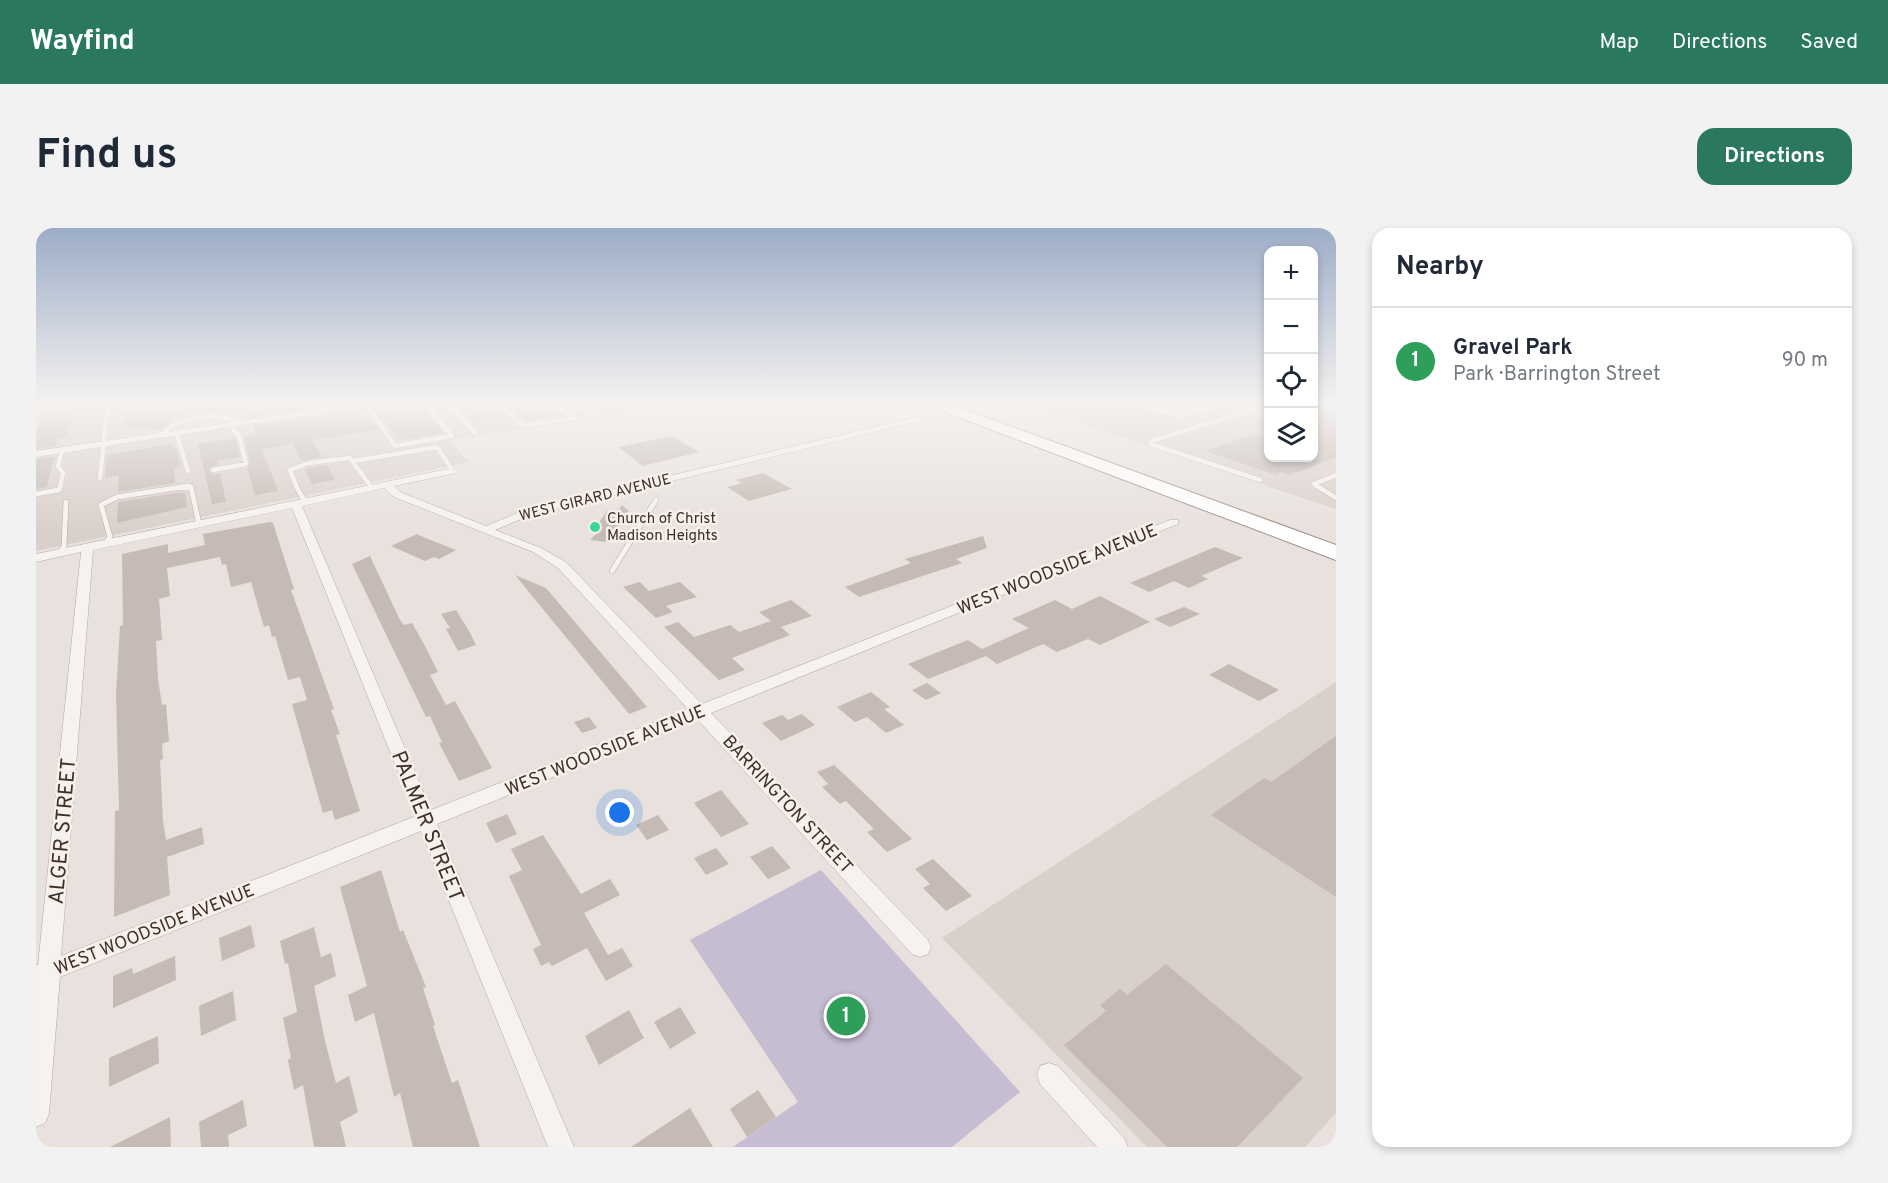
<!DOCTYPE html>
<html lang="en">
<head>
<meta charset="utf-8">
<style>
  body { margin:0; font-family:Overpass,sans-serif; background:#f2f2f3; color:#1f2937 }
  .controls { position:absolute; right:18px; top:18px; display:grid; overflow:hidden; border-radius:12px; box-shadow:0 3px 9px #0003 }
  .controls button { width:54px; height:54px; display:grid; place-items:center; padding:0; border:0; border-bottom:2px solid #e0e1e3; background:#fff; color:#1f2937; font:30px sans-serif }
  .you { position:absolute; left:584px; top:585px; width:21px; height:21px; margin:-15px; border:4px solid #fff; border-radius:50%; background:#1a73e8; box-shadow:0 0 0 9px #1a73e833 }
  .badge { display:grid; place-items:center; width:39px; height:39px; border-radius:50%; background:#2a7860; color:#fff; font-size:20px; font-weight:700 }
  .pin { position:absolute; translate:-50% -50%; border:3px solid #fff; box-shadow:0 2px 6px #0006 }
  .list { margin:0; padding:0; list-style:none }
  h2 { display:flex; justify-content:space-between; align-items:center; height:78px; margin:0; padding:0 24px; font-size:26px }
  h2 small { font-size:20px; font-weight:400; color:#747a83 }
  .list li { display:grid; grid-template-columns:39px 1fr auto; gap:18px; align-items:center; box-sizing:border-box; height:108px; padding:0 24px; border-top:2px solid #e0e1e3 }
  .list b { display:block; font-size:22px; white-space:nowrap }
  .list p { margin:0; font-size:20px; white-space:nowrap; color:#747a83 }
  .list em { font-size:20px; font-style:normal; color:#747a83 }
  .icon { flex:none; width:33px; height:33px; fill:none; stroke:currentColor; stroke-width:2; stroke-linecap:round; stroke-linejoin:round }
  .map { position:relative; flex:none; width:1300px; height:919px; overflow:hidden; border-radius:18px }
  header { display:flex; align-items:center; gap:36px; box-sizing:border-box; height:84px; padding:0 30px; background:#2a7860; color:#fff }
  header strong { font-size:28px }
  nav { display:flex; gap:33px; margin-inline-start:auto; font-size:21px }
  .intro { display:flex; align-items:center; justify-content:space-between; box-sizing:border-box; height:144px; padding:0 36px }
  h1 { margin:0; font-size:42px }
  .button { padding:15px 27px; border-radius:18px; background:#2a7860; color:#fff; font-size:21px; font-weight:700 }
  main { display:flex; gap:36px; padding:0 36px }
  aside { flex:1; background:#fff; border-radius:18px; box-shadow:0 3px 9px #0003 }
  .map>svg:first-child { display:block }
  .built { fill:#dad0cb }
  .green { fill:#c7bdd3 }
  .building { fill:#c5bab4 }
  .lines { fill:none; stroke-linecap:round; stroke-linejoin:round }
  .service-far1-casing { stroke:#b2a8a2; stroke-width:5 }
  .service-casing { stroke:#b2a8a2; stroke-width:6 }
  .minor-casing { stroke:#b2a8a2; stroke-width:1 }
  .motorway-casing { stroke:#a08d83; stroke-width:2 }
  .service-far1 { stroke:#f6f2f0; stroke-width:4.5 }
  .service { stroke:#f6f2f0; stroke-width:5 }
  .minor { fill:#f6f2f0; fill-rule:evenodd }
  .motorway { fill:#fff; fill-rule:evenodd }
  .poi-dot { fill:#37d893; stroke:#f6efec; stroke-width:2 }
  .labels { text-anchor:middle; stroke-width:5; stroke-linejoin:round; paint-order:stroke }
  .far-street-label { font-size:15px; fill:#402f25; stroke:#f6efec }
  .far-poi-label { font-size:15px; fill:#402f25; stroke:#f6efec; text-anchor:start }
  .street-label { font-size:18px; fill:#402f25; stroke:#f6efec }
  .near-street-label { font-size:21px; fill:#402f25; stroke:#f6efec }
</style>
</head>
<body>
<header>
<strong>Wayfind</strong>
<nav><a>Map</a><a>Directions</a><a>Saved</a></nav>
</header>
<div class="intro"><h1>Find us</h1><a class="button">Directions</a></div>
<main>
<div class="map">
<svg width="1300" height="919" viewBox="0 0 1300 919">
  <rect width="100%" height="100%" fill="#e8e1dd"/>
  <path class="built" d="M0,174H303L305,176L0,222Z
    M379,174H673L413,212L433,234L0,323V230L218,195Z
    M980,174H1232V230H1278V174H1300V281Z
    M1300,454V885L1269,919H1111L906,710Z"/>
  <path class="green" d="M785,642L984,864L916,919H697L762,874L654,712Z"/>
  <path class="building" d="M99,174H197V182L162,185L134,191V195L123,202L89,198L88,175Z
    M209,174H282L284,180L214,190Z
    M417,174H458L470,188L437,194Z
    M468,174H511L526,187L490,193Z
    M386,180L408,205L365,212L343,187Z
    M1300,180V229L1254,247L1245,244L1240,247L1170,223L1219,206L1233,210V230H1278V188Z
    M37,182L31,209L21,211L20,218L0,221V207L6,186Z
    M315,183L316,189H333L343,202L276,212L286,229L265,233L256,216L226,221L242,263L219,267L211,240L214,236L208,209L220,207L217,198Z
    M636,208L663,224L607,238L582,219Z
    M199,210L204,229L181,233L182,237L173,240L175,246L184,245L190,274L176,276L162,216Z
    M136,216V220H140L145,239L138,240L139,255L82,264L83,247L69,250L71,227Z
    M18,229L11,259L0,261V231Z
    M291,237L299,252L276,256L269,241Z
    M727,245L756,261L713,273L691,259L706,255L700,252Z
    M140,265H149L151,279L81,295L82,274Z
    M586,277L593,283L571,314L554,312L561,305L556,304L571,283L580,284Z
    M234,294L237,295L258,361L255,362L298,481L295,482L304,506L300,507L324,583L299,592L296,582L287,585L256,476L271,472L264,449L252,452L239,408L236,409L233,397L228,399L215,354L195,359L190,336L186,337L184,329L131,340L134,368L123,371L126,412L120,413L122,451L126,477L130,476L133,513L126,516L127,531L124,532L127,593L130,612L166,599L168,616L131,629L134,667L78,689L79,583L83,582L80,467L84,398L87,397L86,326L132,316V325L169,317L167,306Z
    M381,306L387,309L420,322L403,331L398,329L389,333L355,318Z
    M947,308L951,320L920,331L926,335L823,369L809,359L875,335L869,331Z
    M1179,319L1207,330L1165,348L1172,351L1153,360L1138,353L1113,364L1094,355Z
    M334,328L364,392L368,397L376,395L388,416L402,444L394,447L410,477L419,473L456,540L423,553L403,515L406,514L394,488L390,489L316,336Z
    M479,347L510,360L611,479L593,486Z
    M604,354L613,363L644,354L661,369L630,378L637,384L620,390L587,359Z
    M1064,368L1114,394L1064,417L1052,411L1021,424L1007,416L961,436L950,428L892,451L872,436L932,412L946,421L993,400L976,391L1019,372L1036,381Z
    M755,372L776,388L745,399L754,407L696,430L709,442L683,452L628,399L642,394L658,409L694,397L703,404L735,393L723,384Z
    M1148,379L1164,386L1134,399L1118,391Z
    M420,382L433,403L440,417L422,423L410,401L414,400L405,386Z
    M1193,436L1243,462L1223,473L1173,447Z
    M891,455L905,465L890,472L876,462Z
    M835,464L854,479L848,481L868,497L850,505L831,489L819,494L801,479Z
    M766,486L779,497L745,513L726,495L746,487L752,492Z
    M553,489L561,500L546,505L538,494Z
    M1300,508V669L1175,587L1228,550L1235,554Z
    M798,537L810,548L876,611L851,624L831,604L838,601L810,573L804,576L786,559L792,556L781,544Z
    M685,562L713,596L685,609L658,575Z
    M471,586L481,606L460,615L450,595Z
    M622,587L633,602L611,612L600,597Z
    M507,607L545,666L574,651L584,667L548,685L572,727L586,720L597,738L570,753L551,720L516,738L513,734L505,738L497,721L505,717L473,648L486,642L475,621Z
    M736,618L755,640L732,651L714,629Z
    M680,620L693,636L670,647L658,630Z
    M897,631L936,668L910,683L887,660L894,656L879,641Z
    M345,642L364,704L367,702L390,759L387,760L399,797L397,798L416,855L422,852L444,919H377L364,865L358,869L338,785L319,794L312,767L331,758L304,659Z
    M215,697L219,719L186,733L183,710Z
    M278,699L285,729L295,725L300,748L278,758L289,813L300,855L313,848L322,884L304,894L310,919H278L267,857L258,862L252,832L255,830L247,790L261,784L252,735L249,736L244,713Z
    M139,728L140,752L77,780V748L96,740L97,746Z
    M1130,736L1267,850L1201,919H1131L1028,817L1070,783L1064,777L1084,761L1091,767Z
    M197,763L200,792L165,808L163,778Z
    M644,779L660,805L634,821L618,794Z
    M593,782L608,810L563,837L549,808Z
    M122,808L123,835L73,859V830Z
    M722,862L740,889L711,909L694,881Z
    M207,872L211,898L192,907L193,919H165L163,894Z
    M654,880L677,919H595Z
    M134,889L135,919H74Z"/>
  <g class="lines">
    <g class="service-far1-casing">
      <path id="service-far1" d="M286,174L291,182
        M411,174L439,205
        M462,174L487,198L538,190L515,174
        M539,174L559,188
        M330,176L359,218L416,208L388,174
        M1109,178L1144,188L1191,174
        M1211,183L1232,189
        M140,204L152,243
        M124,207C145,189 178,182 203,195
        M318,233L401,219L417,243
        M177,242L210,236L203,207L198,203L197,196
        M64,250L72,174
        M1224,252L1114,216L1115,213L1232,177
        M24,260L27,245L22,238L26,222
        M142,260H155
        M261,260L254,242L273,235L314,230L336,260
        M1284,260L1278,256L1300,247"/>
    </g>
    <g class="service-casing">
      <path id="service" d="M152,258L155,259L163,296
        M260,258L269,274
        M335,258L336,260
        M1281,258L1300,270
        M0,266L23,262L24,258
        M69,316L74,309L65,277L81,269L152,258
        M24,325L28,318L30,274
        M576,343L620,272"/>
    </g>
    <g class="minor-casing">
      <path id="minor" d="M338,174H356L0,229V223Z
        M881,189H884V193L495,287L459,302L505,320L530,334L666,476L1134,292H1142V296L675,485L892,712L895,719L892,726L884,729L876,726L661,491L401,596L538,919H512L385,603L24,749L13,886L9,895L0,899V737H2L45,324L0,334V326L417,240L422,243L420,245L358,258L366,265L450,298L487,283ZM348,260L358,269L497,324L522,340L652,481L395,582L266,278ZM256,280L380,588L25,728L57,322Z
        M1013,835L1022,838L1088,910L1092,919H1061L1004,856L1001,847L1004,838Z"/>
    </g>
    <g class="motorway-casing">
      <path id="motorway" d="M888,174H908L1300,317V332L890,177Z"/>
    </g>
    <use href="#service-far1" class="service-far1"/>
    <use href="#service" class="service"/>
    <use href="#minor" class="minor"/>
    <use href="#motorway" class="motorway"/>
  </g>
  <linearGradient id="sky" x2="0" y2="1"><stop stop-color="#9cadc7"/><stop offset="0.58" stop-color="#f5f2f0"/><stop offset="1" stop-color="#f5f2f0" stop-opacity="0"/></linearGradient>
  <rect width="1300" height="302" fill="url(#sky)"/>
  <circle class="poi-dot" cx="559" cy="299" r="6"/>
  <g class="labels">
    <g class="far-street-label">
      <text transform="translate(559 269) rotate(-14)" y="5">WEST GIRARD AVENUE</text>
    </g>
    <g class="far-poi-label">
      <text x="571" y="295">Church of Christ<tspan x="571" dy="17">Madison Heights</tspan></text>
    </g>
    <g class="street-label">
      <text transform="translate(1021 341) rotate(-22)" y="6">WEST WOODSIDE AVENUE</text>
      <text transform="translate(569 522) rotate(-22)" y="6">WEST WOODSIDE AVENUE</text>
      <text transform="translate(752 576) rotate(47)" y="6">BARRINGTON STREET</text>
      <text transform="translate(118 701) rotate(-22)" y="6">WEST WOODSIDE AVENUE</text>
    </g>
    <g class="near-street-label">
      <text transform="translate(392 598) rotate(68)" y="7">PALMER STREET</text>
      <text transform="translate(26 603) rotate(-85)" y="7">ALGER STREET</text>
    </g>
  </g>
</svg>
<div class="controls">
<button>+</button>
<button>−</button>
<button><svg class="icon" aria-label="locate" viewBox="0 0 24 24"><circle cx="12" cy="12" r="6"/><path d="M12 2v4M12 18v4M2 12h4M18 12h4"/></svg></button>
<button><svg class="icon" aria-label="layers" viewBox="0 0 24 24"><path d="M12 4l9 5-9 5-9-5zM3 14l9 5 9-5"/></svg></button>
</div>
<div class="you"></div>
<div class="pin badge" style="left:810px;top:788px;background:#2e9e5b">1</div>
</div>
<aside>
<h2>Nearby<small></small></h2>
<ul class="list">
<li><span class="badge" style="background:#2e9e5b">1</span><div><b>Gravel Park</b><p>Park · Barrington Street</p></div><em>90 m</em></li>
</ul>
</aside>
</main>
</body>
</html>
